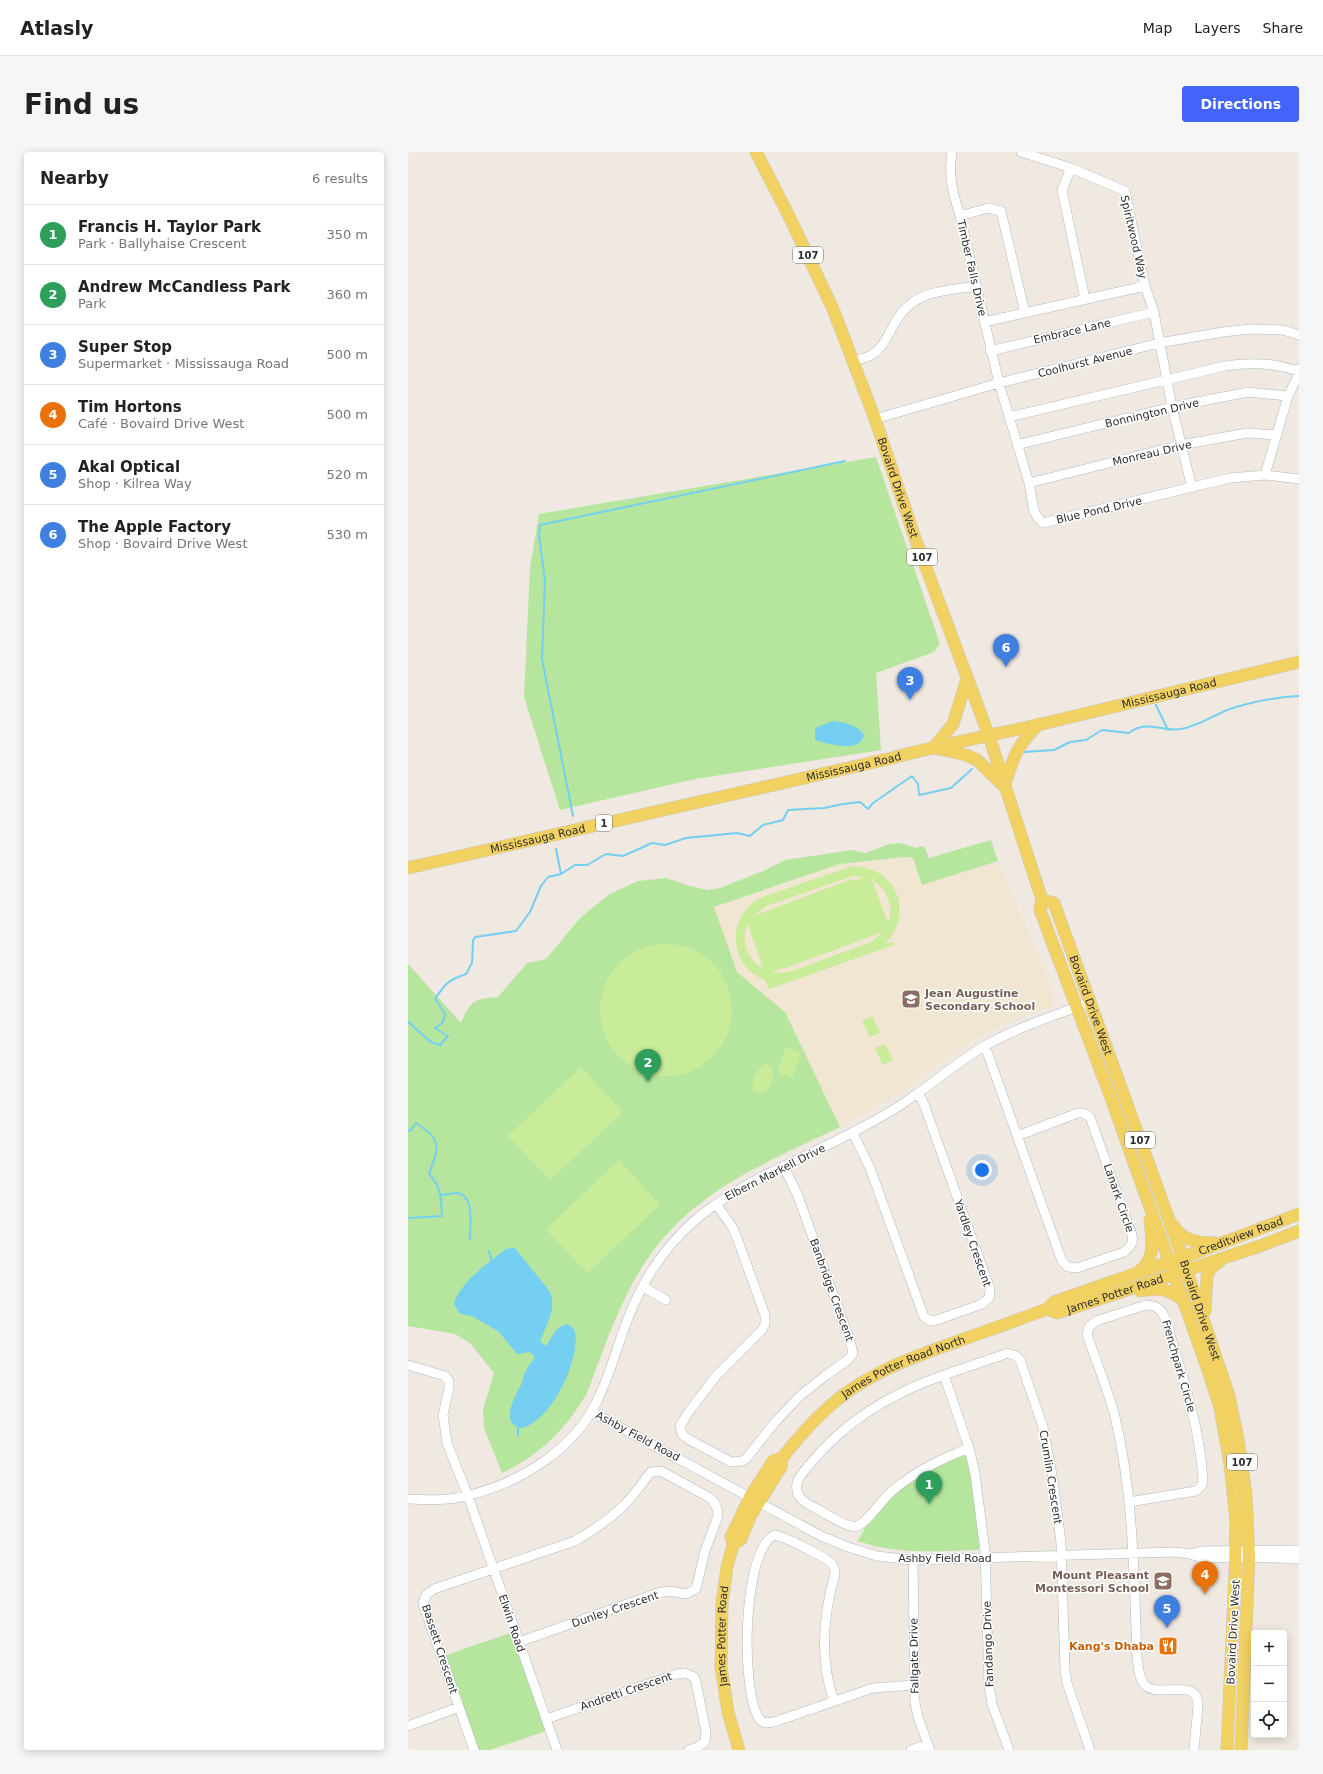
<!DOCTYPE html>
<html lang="en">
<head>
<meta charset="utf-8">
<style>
  body { margin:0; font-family:"DejaVu Sans",sans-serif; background:#f6f6f6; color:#222 }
  .controls { position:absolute; right:12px; bottom:12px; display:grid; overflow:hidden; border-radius:4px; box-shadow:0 2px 10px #0003 }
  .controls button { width:36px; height:36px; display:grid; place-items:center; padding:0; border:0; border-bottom:1px solid #e0e0e0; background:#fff; color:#222; font:20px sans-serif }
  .you { position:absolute; left:574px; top:1018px; width:14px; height:14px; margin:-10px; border:3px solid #fff; border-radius:50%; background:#1a73e8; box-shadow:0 0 0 6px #1a73e833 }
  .badge { display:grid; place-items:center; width:26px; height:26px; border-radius:50%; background:#4264fb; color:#fff; font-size:13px; font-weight:700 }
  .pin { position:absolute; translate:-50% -33px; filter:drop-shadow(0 1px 2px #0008) }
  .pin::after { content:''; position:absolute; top:21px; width:14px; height:12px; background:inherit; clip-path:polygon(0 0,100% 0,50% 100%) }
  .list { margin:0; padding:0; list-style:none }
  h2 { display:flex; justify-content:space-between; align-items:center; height:52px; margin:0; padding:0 16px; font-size:17px }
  h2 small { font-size:13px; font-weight:400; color:#767676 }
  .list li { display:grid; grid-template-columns:26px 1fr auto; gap:12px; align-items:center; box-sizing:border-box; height:60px; padding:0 16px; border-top:1px solid #e0e0e0 }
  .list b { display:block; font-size:15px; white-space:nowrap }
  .list p { margin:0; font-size:13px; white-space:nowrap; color:#767676 }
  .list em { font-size:13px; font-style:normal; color:#767676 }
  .icon { flex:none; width:22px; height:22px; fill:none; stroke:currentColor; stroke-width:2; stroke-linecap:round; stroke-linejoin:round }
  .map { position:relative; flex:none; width:891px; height:1598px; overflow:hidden; border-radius:4px }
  header { display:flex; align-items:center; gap:24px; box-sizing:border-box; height:56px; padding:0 20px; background:#fff; border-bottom:1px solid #e0e0e0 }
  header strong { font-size:19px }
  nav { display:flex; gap:22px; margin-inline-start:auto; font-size:14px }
  .intro { display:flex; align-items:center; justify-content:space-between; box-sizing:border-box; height:96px; padding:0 24px }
  h1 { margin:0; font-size:28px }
  .button { padding:10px 18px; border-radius:4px; background:#4264fb; color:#fff; font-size:14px; font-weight:700 }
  main { display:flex; gap:24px; padding:0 24px }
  aside { flex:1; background:#fff; border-radius:4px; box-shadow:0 2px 10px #0003 }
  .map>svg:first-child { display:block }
  .education { fill:#f0e6d1 }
  .green { fill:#b6e59e }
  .pitch { fill:#c9ec9a; fill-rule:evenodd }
  .water { fill:#75cff0 }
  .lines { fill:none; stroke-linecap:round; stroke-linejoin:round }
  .stream { stroke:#75cff0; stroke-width:2 }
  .minor-casing { stroke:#b4b7c1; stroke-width:10 }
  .major-casing { stroke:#c9c9c9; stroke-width:13 }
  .minor { stroke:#fff; stroke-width:9 }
  .major { stroke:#f2d163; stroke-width:12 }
  .labels { text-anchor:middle; stroke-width:3; stroke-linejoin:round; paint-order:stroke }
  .shield { fill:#fff; stroke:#6d6d6d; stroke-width:1 }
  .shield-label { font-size:10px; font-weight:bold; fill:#2e2e2e }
  .street-label { font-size:11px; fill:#2e2e2e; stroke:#fff }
  .education-label { font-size:11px; font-weight:bold; fill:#785e54; stroke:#fff; text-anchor:start }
  .food-label { font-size:11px; font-weight:bold; fill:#c56008; stroke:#fff; text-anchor:end }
</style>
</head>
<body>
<header>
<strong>Atlasly</strong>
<nav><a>Map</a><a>Layers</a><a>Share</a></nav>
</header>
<div class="intro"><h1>Find us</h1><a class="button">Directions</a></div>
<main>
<aside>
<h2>Nearby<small>6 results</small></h2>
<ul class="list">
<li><span class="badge" style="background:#2e9e5b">1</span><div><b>Francis H. Taylor Park</b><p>Park · Ballyhaise Crescent</p></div><em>350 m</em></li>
<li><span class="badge" style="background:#2e9e5b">2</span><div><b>Andrew McCandless Park</b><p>Park</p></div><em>360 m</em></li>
<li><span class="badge" style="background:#3f7fe0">3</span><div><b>Super Stop</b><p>Supermarket · Mississauga Road</p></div><em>500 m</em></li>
<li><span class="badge" style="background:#e8710a">4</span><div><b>Tim Hortons</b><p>Café · Bovaird Drive West</p></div><em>500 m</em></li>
<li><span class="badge" style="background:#3f7fe0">5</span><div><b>Akal Optical</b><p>Shop · Kilrea Way</p></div><em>520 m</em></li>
<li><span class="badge" style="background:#3f7fe0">6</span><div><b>The Apple Factory</b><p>Shop · Bovaird Drive West</p></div><em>530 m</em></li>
</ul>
</aside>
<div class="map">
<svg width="891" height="1598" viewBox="0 0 891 1598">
  <rect width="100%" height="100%" fill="#efe9e1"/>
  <path class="education" d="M497,705L505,706L514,733L590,709L645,839L644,855L594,873L568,886L488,943L432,975L377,860L329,820L306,755L432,712Z"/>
  <path class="green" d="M468,305L532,492L526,500L468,521L473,598L287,627L152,658L116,545L122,416L131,362Z
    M583,688L590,709L514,733L505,706L497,705L432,712L306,755L329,820L377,860L432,975C345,1017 269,1045 222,1136C204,1170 192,1208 178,1243C157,1278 131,1304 94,1321L76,1276L75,1258L86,1221L62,1191L47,1182L0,1174V812L53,871C63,848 66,847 90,845L119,811L138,807L173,765L202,742L230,729L258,726L278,733L299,738L312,736L355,719L377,708L444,698L458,701L481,692L492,691L508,696L516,694L521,706Z
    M554,1303L559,1305L563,1320L573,1394L570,1398C530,1399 489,1403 450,1389C464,1359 492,1335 520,1318C530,1312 543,1308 554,1303Z
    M103,1481L138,1579L82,1598H71L38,1503Z"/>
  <path class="pitch" d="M442,715C487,712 508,760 477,792L485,790L486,793L361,837L357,828C320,814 318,765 352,746ZM445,724L456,725L445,729L444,727L345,764L358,754ZM464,728C480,736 486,755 480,771ZM339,773H340L355,816C339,807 333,790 339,773ZM475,780L463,790L384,819L372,821L364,820L374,816L375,817Z
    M192 858a66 66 0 1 1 132 0a66 66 0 1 1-132 0Z
    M464,864L472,881L462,885L454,869Z
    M477,892L485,908L475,913L467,896Z
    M378,895L393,901L384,926L369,920Z
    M356,912H359L364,916C366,927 363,940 350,941L345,937C343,926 349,919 356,912Z
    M173,915L215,960L142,1028L100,984Z
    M211,1008L252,1053L179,1121L138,1077Z"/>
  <path class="water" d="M425,569C438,571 448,572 456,583C451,602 421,592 407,588V576Z
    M103,1096H107L142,1140C149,1156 138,1174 132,1189L138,1194C144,1185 147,1175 159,1172C170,1177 168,1186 167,1196C163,1223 143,1266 115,1276C90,1274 107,1244 113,1233C115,1229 115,1224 117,1221C119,1215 124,1210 127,1205L122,1200L109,1202L91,1180L66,1165L51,1161L46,1152C51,1131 81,1110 98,1097Z"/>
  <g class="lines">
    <path class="stream" d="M748,553L760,578
      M616,600L646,598L662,590L678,588L694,578L721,581C738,567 753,580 773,577C790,574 806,563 822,557C844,550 868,545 891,544
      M165,664L134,507L137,429L131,383L132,373L437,309
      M148,697L153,722
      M0,870L23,890L32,893L40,884L27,876L35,870L37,862L27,847C37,832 40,828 58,822L64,811L65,789L67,785L108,779L122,760L133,734L140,725L153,722L167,713H179L198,702L215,704L244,691L257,693L278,686L329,681L342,684L355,673L375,668L380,658L416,656L435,652L452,650L460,657L465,651L504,624L510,632L511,643L543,636L564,617
      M0,978L2,979L8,971C35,989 31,994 21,1022C34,1036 33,1045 34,1064L0,1066
      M33,1043C38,1043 44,1041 49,1041C67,1043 62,1074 62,1087
      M81,1099L84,1111
      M110,1284V1274"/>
    <g class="minor-casing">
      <path id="minor" d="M544,0C540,24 545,41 552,64L591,231L621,331L626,359L630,366L635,371L822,326L857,323L891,327
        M613,0L663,16L717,39L737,134L746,160L764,255L784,336
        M663,16L654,38L677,147
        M552,64L580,56L593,59L617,161
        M576,170L737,134
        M582,199L746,160
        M445,209C451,207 460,206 465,202C481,191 484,168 499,155C517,138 545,138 568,134
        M601,265L817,214C842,210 867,211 890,219
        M467,267L591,231L751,191L815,180L843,177L875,178L891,183
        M609,293L764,255L840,240L880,244
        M857,323L880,244L889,226L891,217
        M621,331L773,293L839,281L869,283
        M577,894L654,1109L660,1115L669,1116L716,1100C722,1095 726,1091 724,1083L682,965L675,961H670L609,984
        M445,981L462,1016L516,1165L523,1169L529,1168L574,1152L581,1146L582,1137L516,952L510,941
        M308,1052L325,1076L329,1086L357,1163V1172L354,1178L309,1223L282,1258L272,1274L274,1282L280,1287L323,1310L334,1309L338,1307L367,1270L393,1243L417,1224L441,1207L445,1201L442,1189L390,1044L376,1015
        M235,1135L258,1148
        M0,1213L37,1224L41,1229V1236L35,1263L39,1291L60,1344L149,1598
        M536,1223C483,1241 437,1269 401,1313C394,1322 385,1330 390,1342C393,1350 404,1354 411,1358C422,1364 434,1373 447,1375C460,1371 473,1348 484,1339C508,1319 533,1307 561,1296
        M184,1260L413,1384L440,1395L469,1404L505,1408L767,1400L782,1402L794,1406L841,1405L891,1407
        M0,1347C20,1348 42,1349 62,1343C113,1330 167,1297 190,1247C203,1220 210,1191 221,1164C235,1128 258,1094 286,1069C332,1029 392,1009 445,980C467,969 490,956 510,941C532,926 552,908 575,895C609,875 646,864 682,850
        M721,1350L788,1339L794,1333L795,1328C792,1280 778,1234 764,1189C761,1179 759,1165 752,1158C748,1154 743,1153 738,1153L688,1169L681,1175L679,1182C688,1210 700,1237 707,1265C726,1344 726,1426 729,1506C730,1514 731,1527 737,1533C750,1547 790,1524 790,1553L786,1598
        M782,1402L793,1399L891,1398
        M505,1408L507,1550L510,1565L522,1598
        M426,1549C411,1507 415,1464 427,1422C427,1417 425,1413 422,1410C413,1403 377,1385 367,1383C334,1396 332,1541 352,1568L357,1571L366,1570L465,1536L506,1533
        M138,1567L269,1522L277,1521L286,1525L288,1530L298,1580L297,1590L290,1595L281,1598
        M0,1574L51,1555
        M66,1598L15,1452L18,1443L26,1437L167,1389C184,1379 201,1368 215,1354C226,1344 234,1331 243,1320L253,1319L302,1346C308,1351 310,1356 310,1364L297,1399L288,1437L278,1442L261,1439L250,1441L111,1490
        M503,1598L520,1592
        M601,1598L584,1552L581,1533L577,1399L567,1322L561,1296L536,1223L600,1201L608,1204L612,1208L635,1275L645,1328L653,1391L657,1518L659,1531L682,1598"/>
    </g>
    <g class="major-casing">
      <g id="major">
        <path id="s1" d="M348,0L380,62L425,157L467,267L507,386L581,584L634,748L632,758L703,946L801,1221L812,1256L822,1312L828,1369L827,1419L819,1598"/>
        <path d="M527,594L545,572L559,527"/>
        <path d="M527,596L558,603L569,608L596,634"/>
        <path d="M596,634C606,605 608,594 631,572"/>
        <path id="s2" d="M0,716L484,606C535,592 586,583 638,571C722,551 806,530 891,510"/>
        <path id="s3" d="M634,748L646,751L772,1098L821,1244L830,1287L838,1342L841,1405L833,1598"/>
        <path d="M765,1073C774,1089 790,1091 807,1091"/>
        <path d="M731,1119C748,1109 744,1086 742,1068"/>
        <path d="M732,1139C750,1135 761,1137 775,1148"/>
        <path id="s4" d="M639,1157L649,1161L852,1094L891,1079"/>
        <path d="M797,1159L799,1124L802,1117L812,1109"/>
        <path id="s5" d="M374,1306C393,1282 413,1259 438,1241C474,1215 517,1201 559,1186C585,1177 612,1167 639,1157L646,1150L787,1101L891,1062"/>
        <path d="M325,1393L333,1387L343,1363L373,1315L374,1306"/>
        <path id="s6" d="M331,1598L320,1560L313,1515L314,1452L319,1415L325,1393L323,1385L342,1345L365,1309L374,1306"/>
      </g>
    </g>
    <use href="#minor" class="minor"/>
    <use href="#major" class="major"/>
  </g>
  <defs>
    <g id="school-square" transform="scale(1)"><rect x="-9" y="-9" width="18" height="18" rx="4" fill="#8d6e63" stroke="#fff"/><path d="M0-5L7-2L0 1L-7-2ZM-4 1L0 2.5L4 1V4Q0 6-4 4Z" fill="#fff"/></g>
    <g id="restaurant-square" transform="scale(1)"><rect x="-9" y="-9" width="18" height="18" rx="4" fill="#e8710a" stroke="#fff"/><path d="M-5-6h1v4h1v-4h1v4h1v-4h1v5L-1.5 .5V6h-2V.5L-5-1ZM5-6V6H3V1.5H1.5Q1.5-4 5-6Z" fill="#fff"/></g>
  </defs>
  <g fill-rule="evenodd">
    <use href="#school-square" x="503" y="847"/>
    <use href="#school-square" x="755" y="1429"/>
    <use href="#restaurant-square" x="760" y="1494"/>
  </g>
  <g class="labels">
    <g class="shield">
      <rect x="385" y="95" width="30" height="16" rx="3"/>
      <rect x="499" y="397" width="30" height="16" rx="3"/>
      <rect x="188" y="663" width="16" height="16" rx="3"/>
      <rect x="717" y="980" width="30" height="16" rx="3"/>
      <rect x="819" y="1302" width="30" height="16" rx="3"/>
    </g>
    <g class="shield-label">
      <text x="400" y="107">107</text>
      <text x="514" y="409">107</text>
      <text x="196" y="675">1</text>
      <text x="732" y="992">107</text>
      <text x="834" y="1314">107</text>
    </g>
    <g class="street-label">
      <text transform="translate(726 85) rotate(77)" y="4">Spiritwood Way</text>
      <text transform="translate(564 116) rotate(77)" y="4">Timber Falls Drive</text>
      <text transform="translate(664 179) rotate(-13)" y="4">Embrace Lane</text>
      <text transform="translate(677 210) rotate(-14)" y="4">Coolhurst Avenue</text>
      <text transform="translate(744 261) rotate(-13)" y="4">Bonnington Drive</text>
      <text transform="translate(744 301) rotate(-13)" y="4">Monreau Drive</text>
      <text dy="4" stroke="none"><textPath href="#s1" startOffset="365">Bovaird Drive West</textPath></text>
      <text transform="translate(691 358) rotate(-13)" y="4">Blue Pond Drive</text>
      <text dy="4" stroke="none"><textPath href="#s2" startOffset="781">Mississauga Road</textPath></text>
      <text dy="4" stroke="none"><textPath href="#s2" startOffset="457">Mississauga Road</textPath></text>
      <text dy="4" stroke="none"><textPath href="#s2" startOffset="133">Mississauga Road</textPath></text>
      <text dy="4" stroke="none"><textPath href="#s3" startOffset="121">Bovaird Drive West</textPath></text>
      <text transform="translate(367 1020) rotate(-27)" y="4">Elbern Markell Drive</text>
      <text transform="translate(711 1046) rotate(71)" y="4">Lanark Circle</text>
      <text dy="4" stroke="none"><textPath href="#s5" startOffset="518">Creditview Road</textPath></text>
      <text transform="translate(565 1091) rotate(71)" y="4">Yardley Crescent</text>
      <text transform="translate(424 1138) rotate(70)" y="4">Banbridge Crescent</text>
      <text dy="4" stroke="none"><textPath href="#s4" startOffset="72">James Potter Road</textPath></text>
      <text dy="4" stroke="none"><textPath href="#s3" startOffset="445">Bovaird Drive West</textPath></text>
      <text transform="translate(771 1214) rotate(74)" y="4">Frenchpark Circle</text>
      <text dy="4" stroke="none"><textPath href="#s5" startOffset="155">James Potter Road North</textPath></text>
      <text transform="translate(230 1284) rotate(28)" y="4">Ashby Field Road</text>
      <text transform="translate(643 1325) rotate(81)" y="4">Crumlin Crescent</text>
      <text x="537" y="1410">Ashby Field Road</text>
      <text transform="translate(207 1457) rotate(-19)" y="4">Dunley Crescent</text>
      <text transform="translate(104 1471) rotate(71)" y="4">Elwin Road</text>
      <text transform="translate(825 1480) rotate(-87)" y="4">Bovaird Drive West</text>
      <text dy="4" stroke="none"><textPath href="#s6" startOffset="116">James Potter Road</textPath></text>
      <text transform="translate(580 1492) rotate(-92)" y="4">Fandango Drive</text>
      <text transform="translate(32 1497) rotate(72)" y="4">Bassett Crescent</text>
      <text transform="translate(506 1504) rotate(-91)" y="4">Fallgate Drive</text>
      <text transform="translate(218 1539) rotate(-19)" y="4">Andretti Crescent</text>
    </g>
    <g class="education-label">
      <text x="517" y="845">Jean Augustine<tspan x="517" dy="13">Secondary School</tspan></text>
      <text x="741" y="1427" text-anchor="end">Mount Pleasant<tspan x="741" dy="13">Montessori School</tspan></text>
    </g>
    <g class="food-label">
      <text x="746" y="1498">Kang's Dhaba</text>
    </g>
  </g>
</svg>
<div class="controls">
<button>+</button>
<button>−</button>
<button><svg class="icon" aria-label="locate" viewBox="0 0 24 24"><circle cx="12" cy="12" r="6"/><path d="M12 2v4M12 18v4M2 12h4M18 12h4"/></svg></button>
</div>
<div class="you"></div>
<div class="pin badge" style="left:521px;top:1352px;background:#2e9e5b">1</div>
<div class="pin badge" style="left:240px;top:930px;background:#2e9e5b">2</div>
<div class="pin badge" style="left:502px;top:548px;background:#3f7fe0">3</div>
<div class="pin badge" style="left:797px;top:1442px;background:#e8710a">4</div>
<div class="pin badge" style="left:759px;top:1476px;background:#3f7fe0">5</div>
<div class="pin badge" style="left:598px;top:515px;background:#3f7fe0">6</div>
</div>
</main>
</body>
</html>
